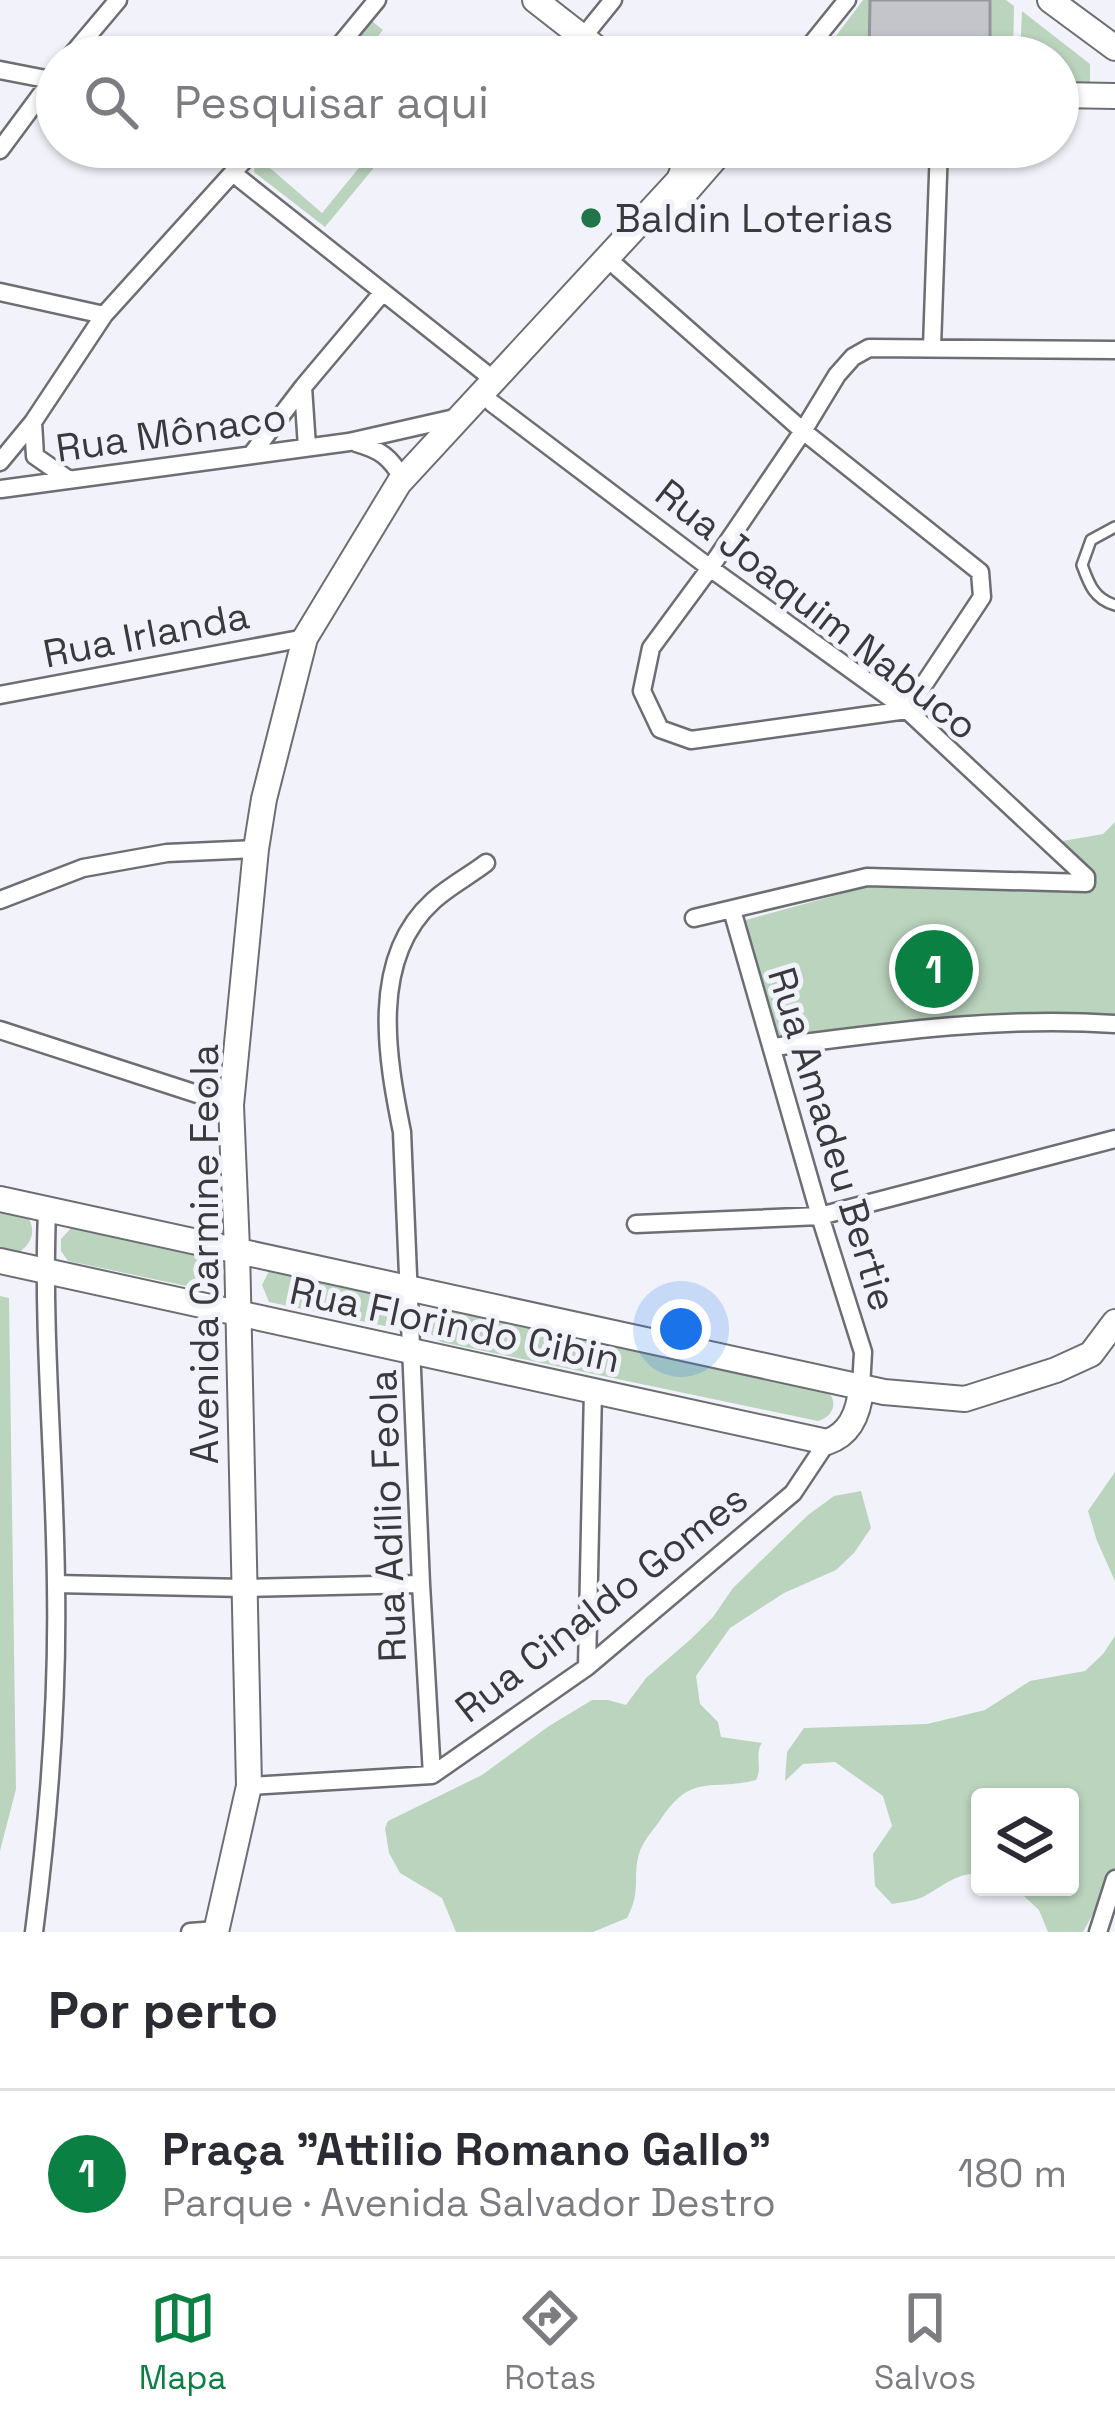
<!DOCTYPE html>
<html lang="pt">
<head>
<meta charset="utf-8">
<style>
  body { margin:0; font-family:"Space Grotesk",sans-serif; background:#f2f2f3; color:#2b2b33 }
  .controls { position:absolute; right:36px; bottom:36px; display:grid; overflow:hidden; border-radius:12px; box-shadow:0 3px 9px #0004 }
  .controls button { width:108px; height:108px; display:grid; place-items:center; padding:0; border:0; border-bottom:3px solid #e1e1e2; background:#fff; color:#2b2b33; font:60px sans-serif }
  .you { position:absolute; left:681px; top:1329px; width:42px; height:42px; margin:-30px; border:9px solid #fff; border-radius:50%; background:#1a73e8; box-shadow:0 0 0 18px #1a73e833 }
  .badge { display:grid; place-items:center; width:78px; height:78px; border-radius:50%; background:#0b8043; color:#fff; font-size:39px; font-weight:700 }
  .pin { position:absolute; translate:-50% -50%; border:6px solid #fff; box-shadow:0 3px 12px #0006 }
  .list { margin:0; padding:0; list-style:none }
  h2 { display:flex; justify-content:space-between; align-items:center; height:156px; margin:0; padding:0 48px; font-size:51px }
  h2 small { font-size:39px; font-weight:400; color:#7c7c81 }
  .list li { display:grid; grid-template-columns:78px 1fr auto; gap:36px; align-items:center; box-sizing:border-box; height:168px; padding:0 48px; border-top:3px solid #e1e1e2 }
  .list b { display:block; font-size:45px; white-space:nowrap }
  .list p { margin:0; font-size:39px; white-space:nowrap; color:#7c7c81 }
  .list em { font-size:39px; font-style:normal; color:#7c7c81 }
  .icon { flex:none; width:66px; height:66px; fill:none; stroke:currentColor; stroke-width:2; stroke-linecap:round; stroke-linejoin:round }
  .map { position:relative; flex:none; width:1115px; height:1932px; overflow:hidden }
  .search { position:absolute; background:#fff; box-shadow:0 3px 9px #0004; left:36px; right:36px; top:36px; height:132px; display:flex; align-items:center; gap:30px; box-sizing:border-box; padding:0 42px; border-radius:66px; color:#7c7c81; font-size:45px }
  .sheet { height:324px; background:#fff }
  nav { display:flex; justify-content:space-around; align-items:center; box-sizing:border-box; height:168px; border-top:3px solid #e1e1e2; background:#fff; font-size:33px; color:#7c7c81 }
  nav a { display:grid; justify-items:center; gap:6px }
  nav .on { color:#0b8043 }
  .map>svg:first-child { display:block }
  .green { fill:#bbd4be }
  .building { fill:#c4c5cb; stroke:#95969c; stroke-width:3 }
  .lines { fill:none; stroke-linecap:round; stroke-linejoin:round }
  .service-casing { stroke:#6d6e73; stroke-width:14 }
  .minor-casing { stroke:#6d6e73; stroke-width:21 }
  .secondary-casing { stroke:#6d6e73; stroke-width:28 }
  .service { stroke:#fff; stroke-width:9 }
  .minor { stroke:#fff; stroke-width:16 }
  .secondary { stroke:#fff; stroke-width:24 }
  .poi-dot { fill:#217649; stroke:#f2f3fa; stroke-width:4.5 }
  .labels { text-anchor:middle; stroke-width:10; stroke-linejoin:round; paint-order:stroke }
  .poi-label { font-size:39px; fill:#393a3d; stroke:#f2f3fa; text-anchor:start }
  .street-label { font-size:39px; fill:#393a3d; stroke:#f2f3fa }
</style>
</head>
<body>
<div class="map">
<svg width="1115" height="1932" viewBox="0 0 1115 1932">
  <rect width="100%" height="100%" fill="#f2f3fa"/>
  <path class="green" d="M863,0H1006L1014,6L1013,57H820Z
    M1022,11L1090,64V82H1058V57H1020Z
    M368,18L383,30L361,57H338Z
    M266,147H287L270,168L322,213L376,147H391L325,227L254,172L255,161Z
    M1115,822V1017L773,1047L742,921L870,886L1095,887L1096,884L1051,843L1103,834Z
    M0,1208L26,1214C36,1228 34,1242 19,1252L0,1248Z
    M73,1226L210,1256L220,1264C223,1276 220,1284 210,1291L68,1261L61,1251V1239Z
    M271,1267L391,1296C399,1308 397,1319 385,1326L269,1302L262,1285Z
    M0,1296L9,1298L16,1789L0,1851Z
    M443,1306L826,1390C839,1401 834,1416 818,1421L441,1342C428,1336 425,1324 432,1312Z
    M1115,1472V1581L1097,1541L1088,1511Z
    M861,1491L871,1528L854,1553L836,1570L784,1593L730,1628L696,1676L700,1704L718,1722L721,1737L762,1743C754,1754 763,1768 756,1780C709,1792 692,1771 659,1822C652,1831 642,1843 639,1854C632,1878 642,1890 627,1918L593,1932H456L442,1898L400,1873L389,1853L385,1828L388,1821L482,1775L549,1726L592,1700H608L626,1705L646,1678L692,1638L713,1617L733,1588L808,1515L834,1496Z
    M1115,1636V1874L1083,1932H1048L1039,1910L1014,1887H1070V1797H980V1874C957,1872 942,1887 923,1897C914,1901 902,1902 892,1904L875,1886L873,1854L892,1826L883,1796L835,1762L803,1764L785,1781L787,1752L804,1728L927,1724L985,1710L1030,1681L1085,1671L1103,1654Z"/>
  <path class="building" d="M870,0H990V57H869Z"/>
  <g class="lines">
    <g class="service-casing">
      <path id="service" d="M1115,527L1091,540L1082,565C1089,584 1094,599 1115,605"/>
    </g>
    <g class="minor-casing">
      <path id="minor" d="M583,37L613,0
        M70,57L118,0
        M330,57L377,0
        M801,57L847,0
        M0,70L51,80
        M0,150L57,73
        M234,174L494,380
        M617,267L803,431L980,572L982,597L907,710L691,740L660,729L642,691L651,648L710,568L803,431L837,375L853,357L869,348L1115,350
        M0,292L104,315
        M932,347L939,147
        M303,387L307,447
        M492,403L710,568L907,710L1086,877V883
        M33,422L35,456L68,479
        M356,443C381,450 390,457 403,479
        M251,455L303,387L383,292
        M0,462L33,422L104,315L256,147
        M1,489L349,442L459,417
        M0,695L305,638
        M0,900L83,868L167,853L256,849
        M732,910L820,1216L863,1352L861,1388
        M694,918L867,877L1086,883
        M0,1030L231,1105
        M773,1047C887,1032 1000,1016 1115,1024
        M636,1224L820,1216L1115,1139
        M56,1584L244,1588L421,1584
        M587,1667L593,1390
        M432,1775L421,1584L402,1132C387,1058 369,959 433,901C448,887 469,876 486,863
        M249,1786L432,1775L587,1667L793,1493L827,1442
        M34,1932C49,1816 58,1702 56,1586C55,1461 42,1336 47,1211
        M190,1932L217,1930
        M1098,1932L1115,1879"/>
    </g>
    <g class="secondary-casing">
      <path id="secondary" d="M535,0L608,57
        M1050,0L1115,48
        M1058,95L1115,96
        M678,201L725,147
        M0,1199L884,1392L965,1399L1056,1370L1091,1354L1115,1322
        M0,1261L827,1442C851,1434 859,1412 861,1388
        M216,1932L249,1786L237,1249L231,1105L256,849L264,799L305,638L399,483L679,180L692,147"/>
    </g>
    <use href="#service" class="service"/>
    <use href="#minor" class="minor"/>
    <use href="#secondary" class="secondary"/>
  </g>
  <circle class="poi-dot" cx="591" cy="218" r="12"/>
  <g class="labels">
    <g class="poi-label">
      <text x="615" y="232">Baldin Loterias</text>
    </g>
    <g class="street-label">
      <text transform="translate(171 432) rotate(-8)" y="14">Rua Mônaco</text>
      <text transform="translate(817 609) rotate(38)" y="14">Rua Joaquim Nabuco</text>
      <text transform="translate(146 634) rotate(-11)" y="14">Rua Irlanda</text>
      <text transform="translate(833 1139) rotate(73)" y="14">Rua Amadeu Bertie</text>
      <text transform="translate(204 1254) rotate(-90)" y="14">Avenida Carmine Feola</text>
      <text transform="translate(455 1324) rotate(12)" y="14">Rua Florindo Cibin</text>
      <text transform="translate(387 1516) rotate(-92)" y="14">Rua Adílio Feola</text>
      <text transform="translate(601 1603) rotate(-38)" y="14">Rua Cinaldo Gomes</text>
    </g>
  </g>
</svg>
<div class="controls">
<button><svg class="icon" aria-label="layers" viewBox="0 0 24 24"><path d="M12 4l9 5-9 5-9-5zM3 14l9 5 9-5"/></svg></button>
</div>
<div class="you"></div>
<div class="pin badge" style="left:934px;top:969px">1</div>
<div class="search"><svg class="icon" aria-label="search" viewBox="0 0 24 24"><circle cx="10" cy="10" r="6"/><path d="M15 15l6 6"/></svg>Pesquisar aqui</div>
</div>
<section class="sheet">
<h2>Por perto<small></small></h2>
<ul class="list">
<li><span class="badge">1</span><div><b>Praça &quot;Attilio Romano Gallo&quot;</b><p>Parque · Avenida Salvador Destro</p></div><em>180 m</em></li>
</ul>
</section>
<nav>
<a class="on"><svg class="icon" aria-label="map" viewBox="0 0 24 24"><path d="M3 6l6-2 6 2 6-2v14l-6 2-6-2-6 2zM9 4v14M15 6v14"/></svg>Mapa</a>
<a><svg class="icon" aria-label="directions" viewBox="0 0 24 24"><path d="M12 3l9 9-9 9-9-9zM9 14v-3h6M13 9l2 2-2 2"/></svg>Rotas</a>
<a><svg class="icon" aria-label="saved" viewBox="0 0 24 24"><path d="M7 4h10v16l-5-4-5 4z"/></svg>Salvos</a>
</nav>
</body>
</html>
